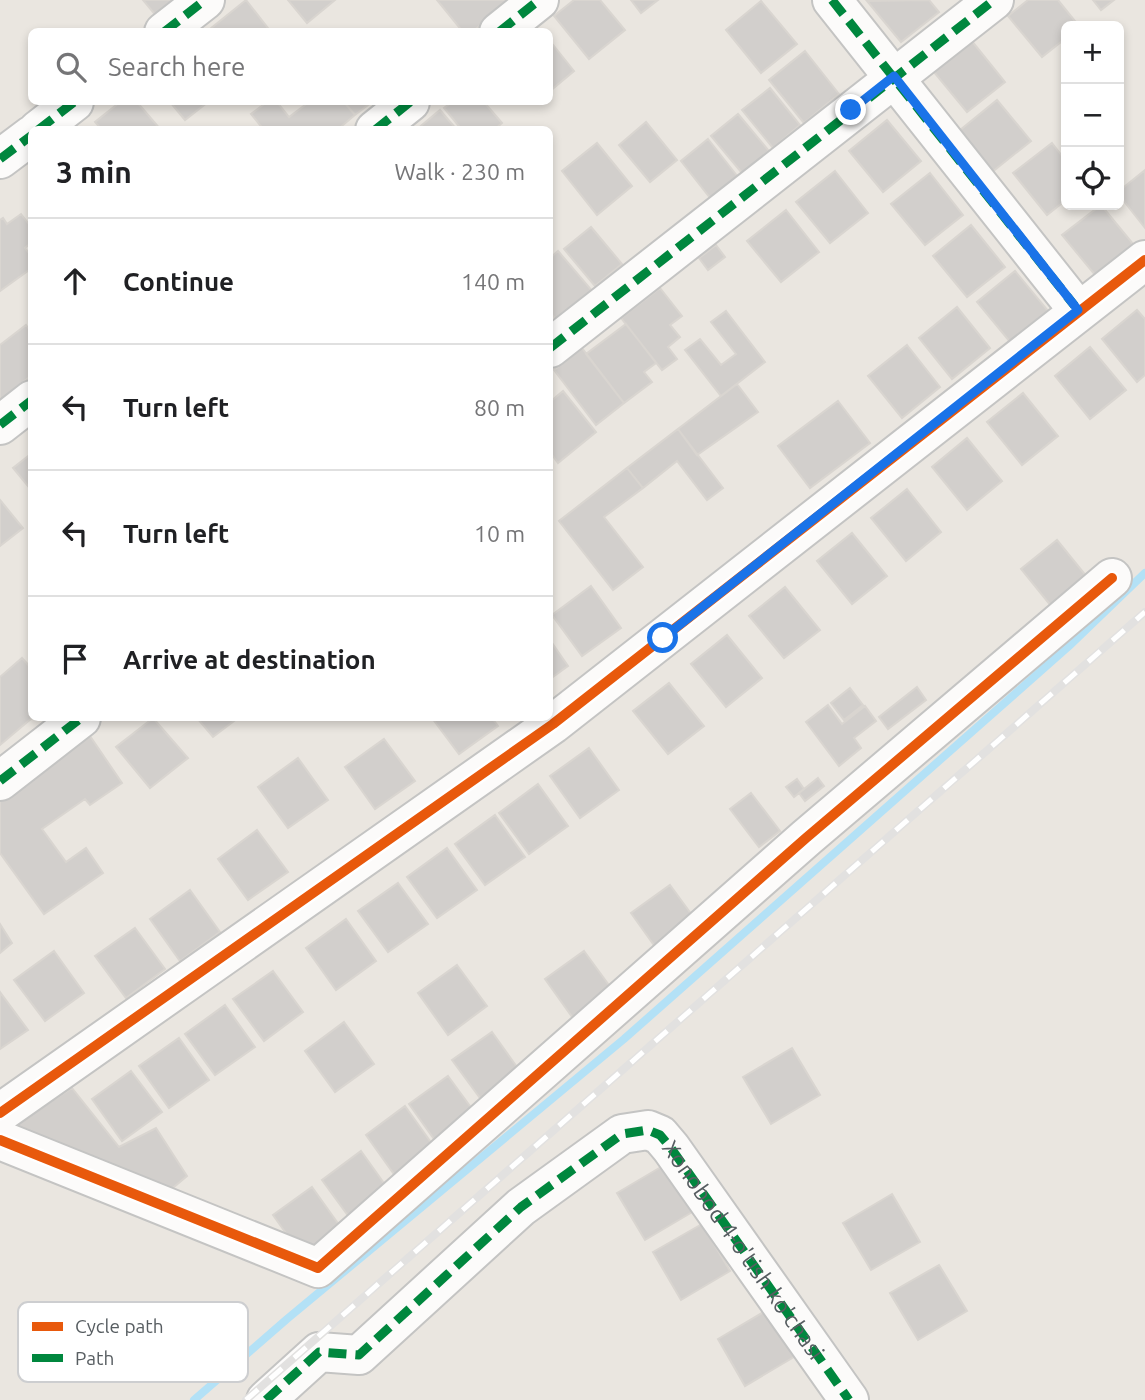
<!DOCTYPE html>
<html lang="en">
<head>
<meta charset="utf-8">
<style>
  body { margin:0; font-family:Ubuntu,sans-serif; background:#f2f2f2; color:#202124 }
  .controls { position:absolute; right:21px; top:21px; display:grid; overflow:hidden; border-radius:10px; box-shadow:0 4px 10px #0003 }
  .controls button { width:63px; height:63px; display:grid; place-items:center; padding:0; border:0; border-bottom:2px solid #e0e0e0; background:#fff; color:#202124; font:35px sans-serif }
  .stop { position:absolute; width:21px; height:21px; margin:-16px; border:5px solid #1a73e8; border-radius:50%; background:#fff }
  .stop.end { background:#1a73e8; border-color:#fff; box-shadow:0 2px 7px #0008 }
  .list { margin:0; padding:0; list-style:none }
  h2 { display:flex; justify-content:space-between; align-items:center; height:91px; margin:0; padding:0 28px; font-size:30px }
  h2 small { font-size:23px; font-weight:400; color:#757577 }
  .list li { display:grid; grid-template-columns:46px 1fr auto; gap:21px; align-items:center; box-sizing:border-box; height:126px; padding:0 28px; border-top:2px solid #e0e0e0 }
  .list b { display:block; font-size:26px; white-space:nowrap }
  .list em { font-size:23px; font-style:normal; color:#757577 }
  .icon { flex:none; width:38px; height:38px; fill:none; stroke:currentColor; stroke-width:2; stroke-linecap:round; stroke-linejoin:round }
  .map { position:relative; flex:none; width:1145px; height:1400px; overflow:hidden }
  .search { position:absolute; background:#fff; box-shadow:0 4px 10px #0003; left:28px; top:28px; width:525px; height:77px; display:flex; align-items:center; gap:18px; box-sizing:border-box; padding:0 24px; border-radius:10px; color:#757577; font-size:26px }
  .panel { position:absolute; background:#fff; box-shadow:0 4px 10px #0003; left:28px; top:126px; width:525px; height:595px; border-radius:10px }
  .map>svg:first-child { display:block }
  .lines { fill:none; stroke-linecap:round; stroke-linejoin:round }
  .stream { stroke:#b3e1f6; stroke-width:8 }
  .building { fill:#d2cfcc; stroke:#d9d5d0; stroke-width:2 }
  .minor-casing { stroke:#c4c4c3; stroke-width:42 }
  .minor { stroke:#fcfbfa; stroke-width:38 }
  .rail-casing { stroke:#e2e1e0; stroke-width:8 }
  .rail { stroke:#fff; stroke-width:5; stroke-dasharray:16; stroke-linecap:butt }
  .quiet { stroke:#00873e; stroke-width:9; stroke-dasharray:18 9; stroke-linecap:butt }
  .cycleway-casing { stroke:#fff; stroke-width:15 }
  .cycleway { stroke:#e8590c; stroke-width:10 }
  .route { stroke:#1a73e8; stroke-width:9 }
  .labels { text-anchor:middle; stroke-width:5; stroke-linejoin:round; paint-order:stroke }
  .street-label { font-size:23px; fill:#575d61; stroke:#fff }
  .key { fill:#fff; stroke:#cdced0; stroke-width:2 }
  .key-label { font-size:19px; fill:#575d61 }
</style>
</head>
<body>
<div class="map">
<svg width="1145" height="1400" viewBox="0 0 1145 1400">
  <rect width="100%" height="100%" fill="#eae6e0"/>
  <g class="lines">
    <path class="stream" d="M194,1400L287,1319L624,1039L1069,646L1145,573"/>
  </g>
  <path class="building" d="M143,0H180L158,18Z
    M246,0L271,32H212L210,29Z
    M288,0H335L307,23Z
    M437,0H511L472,32H463Z
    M574,0H600L625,30L589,59L554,16Z
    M631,0H658L641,13Z
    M929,0L939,12L901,42L867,1Z
    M1028,0H1058L1079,26H1066V38L1042,57L1008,16Z
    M1093,0H1114L1101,10Z
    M761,1L797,44L761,73L726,30Z
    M971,40L1005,82L967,112L933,71Z
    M550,41L574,71L550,91Z
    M805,51L839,94L804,123L769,80Z
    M770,88L800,125L773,148L742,110Z
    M997,100L1031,141L992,172L959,131Z
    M120,102H137L161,130H102L95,122Z
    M170,102H208L185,120Z
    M267,102H277L289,117L309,102H344L355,115L337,130H264L251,114Z
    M344,102H372L355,115Z
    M452,102H484L502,123L494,130H462L444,108Z
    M440,110L457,130H416Z
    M738,114L769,151L742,173L711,136Z
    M887,120L921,161L883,192L849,151Z
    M646,122L677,160L650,182L619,145Z
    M708,139L738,177L711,199L681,161Z
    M597,143L632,186L597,215L562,171Z
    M1052,143L1066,161V200L1047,215L1013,173Z
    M1145,170V228L1119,195V191Z
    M835,171L868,213L830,243L796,202Z
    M930,173L963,215L925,245L891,204Z
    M1101,205L1134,245L1096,276L1062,235Z
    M786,210L819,252L781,282L747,241Z
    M21,214L32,228V242L25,248L32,257V268L0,291V220L3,218L7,224Z
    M971,225L1005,267L967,297L933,256Z
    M591,227L622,264L595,286L564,249Z
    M716,245L725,257L708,270L699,258Z
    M558,251L594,293L558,322L550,312V258Z
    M1015,271L1049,312L1011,343L977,302Z
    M660,288L682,316L670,325L680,337L668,347L677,359L662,370L621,318Z
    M957,307L990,348L952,379L919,338Z
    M1137,310L1145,319V375L1137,382L1102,339Z
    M726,311L765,362L721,396L685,350L700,339L721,365L736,354L711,322Z
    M626,324L656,363L644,372L652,382L624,403L586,354Z
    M26,325L32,333V375L0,400V345Z
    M907,345L940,387L902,418L868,376Z
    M1090,347L1126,390L1090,419L1055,376Z
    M582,348L624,403L596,425L554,370Z
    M737,384L758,412L697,455L678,429Z
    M563,391L596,432L558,463L550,452V402Z
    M1023,393L1058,436L1022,465L987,422Z
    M838,401L870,443L810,488L778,446Z
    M678,429L723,488L707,500L677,461L643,488L627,468Z
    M967,438L1002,481L967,510L932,467Z
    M32,453V491L13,468Z
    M627,468L643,488L604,517L643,567L613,590L559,521Z
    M907,489L941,532L906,561L871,518Z
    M0,500L23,528L0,546Z
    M852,533L887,576L852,604L817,561Z
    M1057,540L1092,583L1056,612L1021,569Z
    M591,586L621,628L582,656L552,615Z
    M785,587L820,630L784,658L749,616Z
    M727,635L762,678L726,707L691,664Z
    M550,640L568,666L550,679Z
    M22,658L32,669V718L0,745V677Z
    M669,683L704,726L668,754L633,711Z
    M917,687L926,700L888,729L879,717Z
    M850,688L863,705L844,720L831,703Z
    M828,705L842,724L865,706L876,721L854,738L861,748L839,766L806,722Z
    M153,718L188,758L150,788L116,747Z
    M197,718H238L213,737Z
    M432,718H492L498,726L459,754Z
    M90,736L122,783L90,805L85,799L42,829L66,862L86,848L103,873L44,914L0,853V798Z
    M384,739L415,781L375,809L345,767Z
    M589,748L619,790L580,818L550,776Z
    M298,758L328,800L288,828L258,787Z
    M818,778L824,786L805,801L799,793Z
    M797,779L804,789L794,797L786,787Z
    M538,784L568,826L529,854L499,813Z
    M751,793L780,831L759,847L730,809Z
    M495,815L525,857L485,885L455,844Z
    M257,830L288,872L248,900L218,859Z
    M447,848L477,890L437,918L407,877Z
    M398,883L428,924L388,952L358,911Z
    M670,885L700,926L661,955L631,913Z
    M190,890L220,932L180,961L150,919Z
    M346,919L376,961L336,990L306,948Z
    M0,924L12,943L0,953Z
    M135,928L165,969L126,998L95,956Z
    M54,951L84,993L45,1021L14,980Z
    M584,951L614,992L575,1021L545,979Z
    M457,965L487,1006L448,1035L418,993Z
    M273,971L303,1012L264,1041L233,999Z
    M0,992L28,1030L0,1049Z
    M225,1005L255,1047L215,1075L185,1034Z
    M344,1022L374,1064L335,1092L305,1051Z
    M492,1032L522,1074L483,1102L452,1060Z
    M179,1038L209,1080L169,1108L139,1066Z
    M792,1048L820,1095L771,1124L743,1077Z
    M131,1071L162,1112L122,1141L92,1099Z
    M448,1076L478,1117L439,1146L409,1104Z
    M72,1088L119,1147L156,1128L187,1176L162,1197L14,1125Z
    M405,1106L435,1148L396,1177L366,1135Z
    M361,1151L391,1193L352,1221L322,1180Z
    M666,1164L694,1211L645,1240L617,1193Z
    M312,1187L342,1229L303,1257L273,1215Z
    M892,1194L920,1242L871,1270L843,1223Z
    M702,1224L730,1271L681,1300L653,1252Z
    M939,1265L967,1311L918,1340L890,1293Z
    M767,1310L794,1357L745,1386L718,1339Z"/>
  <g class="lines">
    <g class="minor-casing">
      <path id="minor" d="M832,0L1078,310
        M164,32L205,0
        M499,32L539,0
        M38,130L74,102
        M375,130L410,102
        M0,159L32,135
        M550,348L994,0
        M0,425L32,400
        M0,781L81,718
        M0,1113L553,724L1145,260
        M0,1140L318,1268L806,838L1112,578
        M266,1400L319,1352L359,1355L521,1207L622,1134L648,1130L660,1135L671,1148L849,1400"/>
    </g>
    <use href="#minor" class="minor"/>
    <g class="rail-casing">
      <path id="rail" d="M246,1400L1145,612"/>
    </g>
    <use href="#rail" class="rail"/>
    <g class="quiet">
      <path d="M832,0L1078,310"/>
      <path d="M164,32L205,0"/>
      <path d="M499,32L539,0"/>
      <path d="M38,130L74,102"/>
      <path d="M375,130L410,102"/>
      <path d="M0,159L32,135"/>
      <path d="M550,348L994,0"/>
      <path d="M0,425L32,400"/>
      <path d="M0,781L81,718"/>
      <path id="s1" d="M266,1400L319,1352L359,1355L521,1207L622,1134L648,1130L660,1135L671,1148L849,1400"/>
    </g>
    <g class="cycleway-casing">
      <path id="cycleway" d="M0,1113L553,724L1145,260
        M0,1140L318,1268L806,838L1112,578"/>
    </g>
    <use href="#cycleway" class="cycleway"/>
  </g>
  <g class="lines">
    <path class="route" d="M663,638L1078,310L894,76L851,110"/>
  </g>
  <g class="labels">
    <g class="street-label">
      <text dy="8" stroke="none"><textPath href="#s1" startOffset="637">Xonobod 4-o'tish ko'chasi</textPath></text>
    </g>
  </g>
  <rect x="18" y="1302" width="230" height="80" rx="10" class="key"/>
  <rect x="32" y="1322" width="31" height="9" fill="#e8590c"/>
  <rect x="32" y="1354" width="31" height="8" fill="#00873e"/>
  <g class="key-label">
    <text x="75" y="1333">Cycle path</text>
    <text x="75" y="1365">Path</text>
  </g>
</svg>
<div class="controls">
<button>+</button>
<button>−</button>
<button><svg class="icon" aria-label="locate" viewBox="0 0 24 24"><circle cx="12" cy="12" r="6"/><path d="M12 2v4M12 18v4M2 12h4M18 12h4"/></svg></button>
</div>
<div class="stop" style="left:663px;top:638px"></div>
<div class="stop end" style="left:851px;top:110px"></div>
<div class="search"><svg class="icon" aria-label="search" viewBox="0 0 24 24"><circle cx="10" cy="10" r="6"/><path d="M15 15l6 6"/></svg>Search here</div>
<section class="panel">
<h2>3 min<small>Walk · 230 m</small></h2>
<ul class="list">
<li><svg class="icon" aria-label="ahead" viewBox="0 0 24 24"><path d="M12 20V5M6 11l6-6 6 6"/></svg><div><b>Continue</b></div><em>140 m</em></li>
<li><svg class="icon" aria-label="left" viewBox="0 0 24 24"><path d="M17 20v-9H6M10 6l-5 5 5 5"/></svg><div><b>Turn left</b></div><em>80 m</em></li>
<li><svg class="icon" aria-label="left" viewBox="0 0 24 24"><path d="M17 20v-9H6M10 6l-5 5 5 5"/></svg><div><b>Turn left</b></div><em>10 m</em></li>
<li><svg class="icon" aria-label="arrive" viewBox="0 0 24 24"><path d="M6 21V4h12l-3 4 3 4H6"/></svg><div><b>Arrive at destination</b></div></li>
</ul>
</section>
</div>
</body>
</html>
